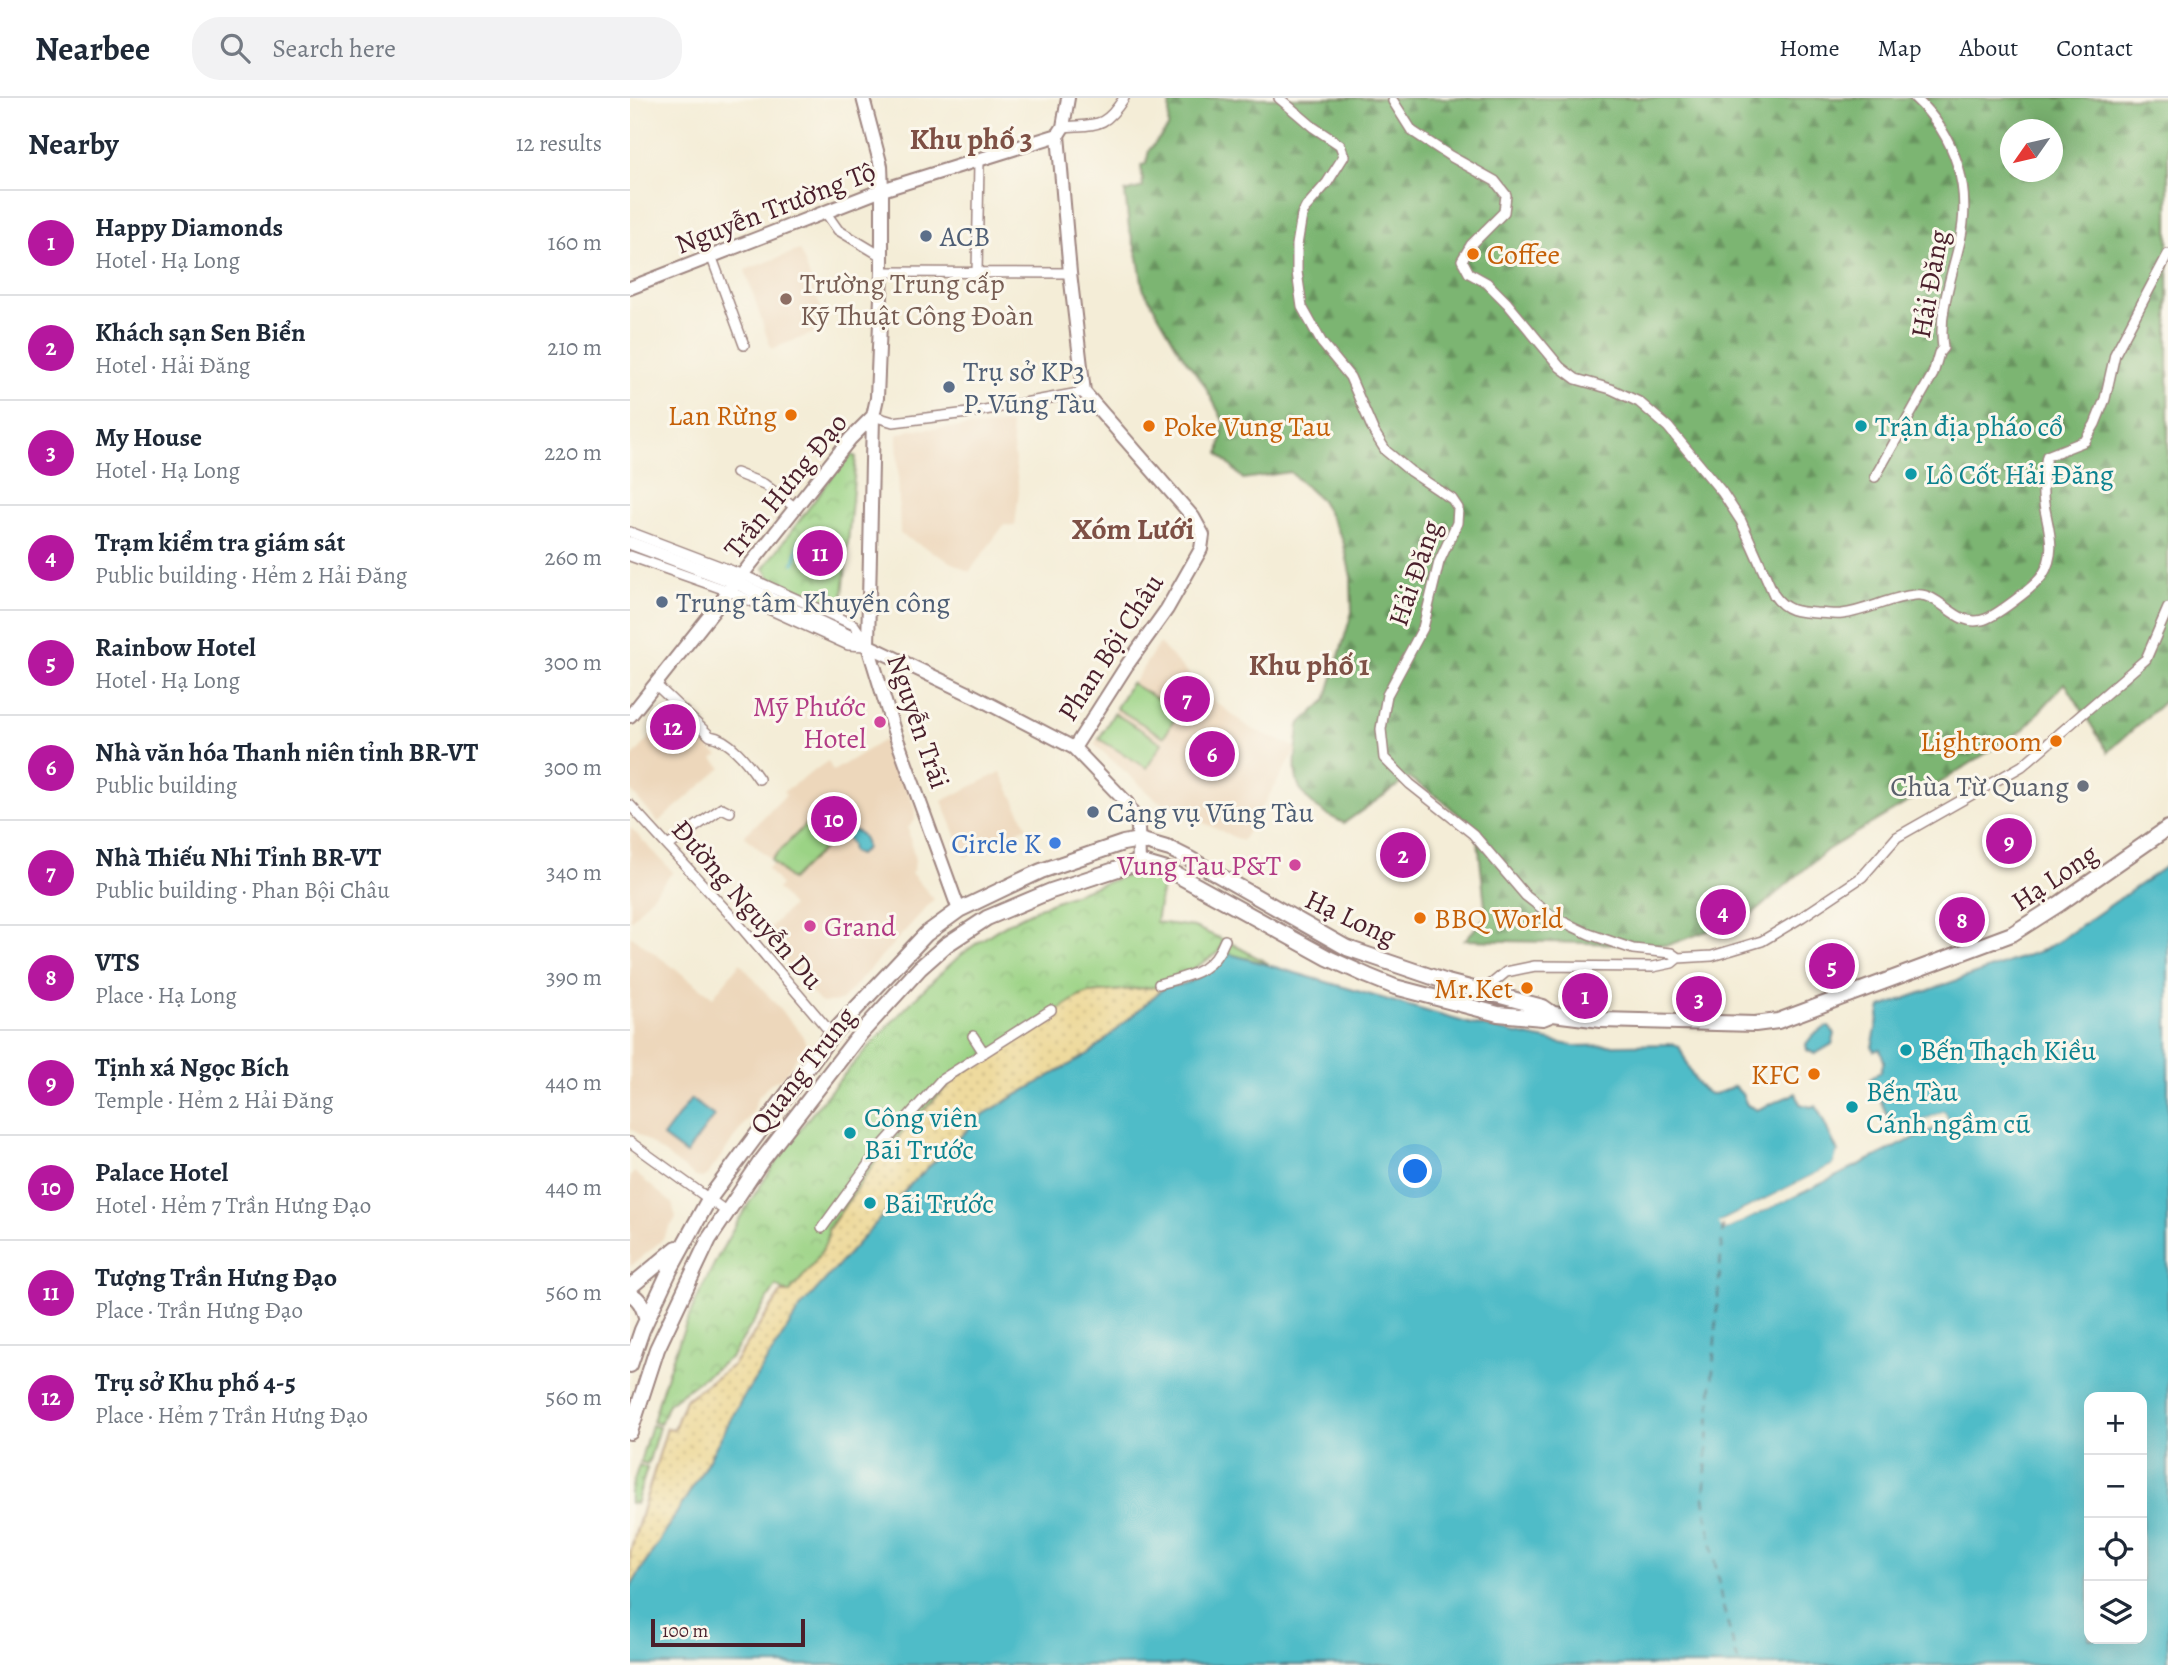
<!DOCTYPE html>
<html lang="en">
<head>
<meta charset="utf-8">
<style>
  body { margin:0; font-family:Alegreya,serif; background:#f2f2f3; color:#1f2937 }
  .controls { position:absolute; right:21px; bottom:21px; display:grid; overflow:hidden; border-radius:14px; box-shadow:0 7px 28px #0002 }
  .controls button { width:63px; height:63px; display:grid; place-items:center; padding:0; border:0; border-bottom:2px solid #e0e1e3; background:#fff; color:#1f2937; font:35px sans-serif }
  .compass { position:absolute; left:1370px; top:21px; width:63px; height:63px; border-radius:50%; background:#fff; box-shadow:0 7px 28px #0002; rotate:236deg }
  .scale { position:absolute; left:21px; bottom:18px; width:154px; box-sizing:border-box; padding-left:7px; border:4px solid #4a1f2b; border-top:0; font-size:19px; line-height:24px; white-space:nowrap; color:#4a1f2b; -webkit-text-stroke:5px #fbf7ec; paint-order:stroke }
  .you { position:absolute; left:786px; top:1074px; width:24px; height:24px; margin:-18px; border:5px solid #fff; border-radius:50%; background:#1a73e8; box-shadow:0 0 0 10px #1a73e833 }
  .badge { display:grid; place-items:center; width:46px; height:46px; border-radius:50%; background:#b5179e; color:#fff; font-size:23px; font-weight:700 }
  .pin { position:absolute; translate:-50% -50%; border:4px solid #fff; box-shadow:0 2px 7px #0006 }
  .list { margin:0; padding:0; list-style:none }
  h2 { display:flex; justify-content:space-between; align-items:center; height:91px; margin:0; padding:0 28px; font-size:30px }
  h2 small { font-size:23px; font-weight:400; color:#747a83 }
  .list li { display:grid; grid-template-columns:46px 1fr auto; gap:21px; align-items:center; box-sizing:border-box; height:105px; padding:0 28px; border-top:2px solid #e0e1e3 }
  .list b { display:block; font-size:26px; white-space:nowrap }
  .list p { margin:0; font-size:23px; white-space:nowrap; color:#747a83 }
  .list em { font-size:23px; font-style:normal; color:#747a83 }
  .icon { flex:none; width:38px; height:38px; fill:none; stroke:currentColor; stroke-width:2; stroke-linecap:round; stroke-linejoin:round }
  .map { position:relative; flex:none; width:1538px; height:1567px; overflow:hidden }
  header { display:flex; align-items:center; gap:42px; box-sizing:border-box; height:98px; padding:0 35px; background:#fff; border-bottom:2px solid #e0e1e3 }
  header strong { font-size:33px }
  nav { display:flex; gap:38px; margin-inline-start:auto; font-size:24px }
  .search { width:490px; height:63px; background:#f2f2f3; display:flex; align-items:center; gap:18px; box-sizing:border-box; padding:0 24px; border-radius:28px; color:#747a83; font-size:26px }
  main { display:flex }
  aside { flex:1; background:#fff }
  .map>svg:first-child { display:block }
  .built { fill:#edd7bb }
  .grass { fill:url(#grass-dots); stroke:#727958; stroke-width:2 }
  .forest { fill:url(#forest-firs); stroke:#636a4e; stroke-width:2; fill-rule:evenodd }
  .sand { fill:url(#sand-dots); stroke:#9c7c64; stroke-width:2 }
  .park { fill:url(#park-crowns); stroke:#727958; stroke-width:2 }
  .garden { fill:#9bd385; stroke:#727958; stroke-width:2 }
  .water { fill:#4fbcc8; stroke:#4c6e7a; stroke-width:2; fill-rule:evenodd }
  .pier { fill:#f4edd7 }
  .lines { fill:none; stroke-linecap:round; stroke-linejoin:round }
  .stream { stroke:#4fbcc8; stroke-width:3.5 }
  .ferry { stroke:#4c5662; stroke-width:2; stroke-dasharray:9 7; stroke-linecap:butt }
  .street-casing { stroke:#9f8681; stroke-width:12 }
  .secondary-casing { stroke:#9f8681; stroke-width:16 }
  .primary-casing { stroke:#9f8681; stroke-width:18 }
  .street { stroke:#fff; stroke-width:9 }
  .secondary { stroke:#fff; stroke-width:12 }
  .primary { stroke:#fff; stroke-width:14 }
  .service-dot { fill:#5c6f8a; stroke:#fbf7ec; stroke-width:2.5 }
  .food-dot { fill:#e8710a; stroke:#fbf7ec; stroke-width:2.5 }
  .education-dot { fill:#8d6e63; stroke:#fbf7ec; stroke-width:2.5 }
  .culture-dot { fill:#0f9aa8; stroke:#fbf7ec; stroke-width:2.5 }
  .hotel-dot { fill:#d1479c; stroke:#fbf7ec; stroke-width:2.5 }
  .worship-dot { fill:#6b7280; stroke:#fbf7ec; stroke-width:2.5 }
  .shop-dot { fill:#3f7fe0; stroke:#fbf7ec; stroke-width:2.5 }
  .labels { text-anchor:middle; stroke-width:6; stroke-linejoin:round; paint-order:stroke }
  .street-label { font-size:28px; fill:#4a1f2b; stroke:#fbf7ec }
  .service-label { font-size:28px; fill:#4e5e75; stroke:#fbf7ec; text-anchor:start }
  .food-label { font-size:28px; fill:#c56008; stroke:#fbf7ec; text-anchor:end }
  .education-label { font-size:28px; fill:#785e54; stroke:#fbf7ec; text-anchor:start }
  .culture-label { font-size:28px; fill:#0d838f; stroke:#fbf7ec; text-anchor:start }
  .hotel-label { font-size:28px; fill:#b23c85; stroke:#fbf7ec; text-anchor:end }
  .worship-label { font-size:28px; fill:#5b616d; stroke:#fbf7ec; text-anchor:end }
  .shop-label { font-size:28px; fill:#366cbe; stroke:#fbf7ec; text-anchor:end }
  .neighbourhood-label { font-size:30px; font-weight:bold; fill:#7e5045; stroke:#fbf7ec }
</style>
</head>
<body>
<header>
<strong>Nearbee</strong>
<div class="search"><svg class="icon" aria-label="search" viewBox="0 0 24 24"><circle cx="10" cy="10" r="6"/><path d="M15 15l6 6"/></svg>Search here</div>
<nav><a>Home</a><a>Map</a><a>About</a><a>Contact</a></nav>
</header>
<main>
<aside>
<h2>Nearby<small>12 results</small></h2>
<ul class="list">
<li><span class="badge">1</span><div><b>Happy Diamonds</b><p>Hotel · Hạ Long</p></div><em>160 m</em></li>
<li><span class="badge">2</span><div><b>Khách sạn Sen Biển</b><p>Hotel · Hải Đăng</p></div><em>210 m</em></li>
<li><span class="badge">3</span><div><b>My House</b><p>Hotel · Hạ Long</p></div><em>220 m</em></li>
<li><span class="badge">4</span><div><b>Trạm kiểm tra giám sát</b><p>Public building · Hẻm 2 Hải Đăng</p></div><em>260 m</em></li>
<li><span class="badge">5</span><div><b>Rainbow Hotel</b><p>Hotel · Hạ Long</p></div><em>300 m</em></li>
<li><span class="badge">6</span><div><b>Nhà văn hóa Thanh niên tỉnh BR-VT</b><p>Public building</p></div><em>300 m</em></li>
<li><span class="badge">7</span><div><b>Nhà Thiếu Nhi Tỉnh BR-VT</b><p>Public building · Phan Bội Châu</p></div><em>340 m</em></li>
<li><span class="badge">8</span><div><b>VTS</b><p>Place · Hạ Long</p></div><em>390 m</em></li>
<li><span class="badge">9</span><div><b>Tịnh xá Ngọc Bích</b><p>Temple · Hẻm 2 Hải Đăng</p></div><em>440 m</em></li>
<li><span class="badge">10</span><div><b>Palace Hotel</b><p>Hotel · Hẻm 7 Trần Hưng Đạo</p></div><em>440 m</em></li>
<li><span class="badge">11</span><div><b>Tượng Trần Hưng Đạo</b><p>Place · Trần Hưng Đạo</p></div><em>560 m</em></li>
<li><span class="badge">12</span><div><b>Trụ sở Khu phố 4-5</b><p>Place · Hẻm 7 Trần Hưng Đạo</p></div><em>560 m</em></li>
</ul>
</aside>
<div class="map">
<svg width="1538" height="1567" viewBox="0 0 1538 1567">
  <defs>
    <pattern id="grass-dots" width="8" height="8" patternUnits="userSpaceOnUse" patternTransform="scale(1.75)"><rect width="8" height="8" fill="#9bd385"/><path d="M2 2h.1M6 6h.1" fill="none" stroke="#87b573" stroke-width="1.8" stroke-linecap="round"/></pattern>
    <pattern id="forest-firs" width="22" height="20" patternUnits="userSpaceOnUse" patternTransform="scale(1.75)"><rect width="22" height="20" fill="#7cb572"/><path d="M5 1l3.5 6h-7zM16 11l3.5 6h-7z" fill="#68935e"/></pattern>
    <pattern id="sand-dots" width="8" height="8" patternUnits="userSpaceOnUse" patternTransform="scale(1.75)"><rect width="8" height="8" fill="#eeda9e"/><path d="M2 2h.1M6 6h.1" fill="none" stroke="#cebb88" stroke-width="1.8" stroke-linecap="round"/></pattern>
    <pattern id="park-crowns" width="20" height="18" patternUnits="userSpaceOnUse" patternTransform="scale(1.75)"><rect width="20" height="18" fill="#9bd385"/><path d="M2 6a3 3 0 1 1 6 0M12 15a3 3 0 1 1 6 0" fill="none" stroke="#87b573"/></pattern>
  </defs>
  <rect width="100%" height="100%" fill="#fbf7ec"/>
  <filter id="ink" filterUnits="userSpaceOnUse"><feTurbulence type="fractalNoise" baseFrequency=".0143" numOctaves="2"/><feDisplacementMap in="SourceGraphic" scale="14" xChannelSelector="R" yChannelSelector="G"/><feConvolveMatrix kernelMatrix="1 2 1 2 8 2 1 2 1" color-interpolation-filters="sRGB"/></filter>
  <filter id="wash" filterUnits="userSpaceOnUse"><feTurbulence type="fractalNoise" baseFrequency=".00686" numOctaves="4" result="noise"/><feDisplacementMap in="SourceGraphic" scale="28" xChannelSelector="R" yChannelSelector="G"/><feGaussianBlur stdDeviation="1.57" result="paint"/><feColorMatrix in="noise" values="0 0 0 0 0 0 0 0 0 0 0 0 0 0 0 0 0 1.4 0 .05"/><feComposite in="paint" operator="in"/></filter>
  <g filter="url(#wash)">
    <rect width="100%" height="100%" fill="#f4edd7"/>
    <path class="built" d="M170,152L198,230L141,251L115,172Z
      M380,326L389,393L385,428L374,427L339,474L270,436L267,337L280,332Z
      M529,545L583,602L620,630L667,650L612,743L528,703L464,646Z
      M60,626L84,647L80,652L89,657L83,661L92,670L28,724L0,692V662L31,627L48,640Z
      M254,642L285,709V722L278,730L285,763L284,771L281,775L304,801L211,903L193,905L189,903L132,837L162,808L147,791L151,787L137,771L144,764L114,738L156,697L153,694L198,663L203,673Z
      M371,674L397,729L335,759L312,703Z
      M0,729L43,774L0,823Z
      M0,837L83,899L110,865L171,935L176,946L153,979L141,985L127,1000L124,1012L77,1078L72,1080L66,1079L0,1030Z
      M4,1074L42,1105L46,1120L31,1143L0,1169V1080Z"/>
    <path class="grass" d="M595,842L639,866L591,854Z
      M21,1327L29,1329L18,1366L10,1364Z
      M9,1367L17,1370L6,1406L0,1405V1395Z"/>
    <path class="forest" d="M535,0H1538V600L1478,654L1435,585L1394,631L1305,688L1197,752L1120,818L1038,847L835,842L856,818L847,732L809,700L779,680L714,725C693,716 669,702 666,677C664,662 668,643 669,627L696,602L722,514L721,479L713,442L691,402L660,374L613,381L589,356L594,324L574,286L550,254L513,190L508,159L499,130L495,94L513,89L511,67L516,66L519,52L538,30L540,2ZM1380,32H1422V74H1380Z"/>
    <path class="sand" d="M536,888L460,955L354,1016L281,1086L171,1210L111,1303L69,1379L0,1490V1454L37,1330L44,1331L55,1302L103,1267L151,1195H159C172,1179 199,1152 198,1132L251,1056L326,979L448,899L459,895Z"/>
    <path class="park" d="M219,356L226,359L212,508L205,515L141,481L134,470Z
      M504,775C517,775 524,776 532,788L526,824L564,829L594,842L588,855L536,888L459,895L448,899L326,979L251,1056L198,1131C200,1151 171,1180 159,1195L146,1188L102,1258L38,1306L30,1326L23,1324C63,1170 154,1036 263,923C292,894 319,863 353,841C399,809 452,793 504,775Z"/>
    <path class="garden" d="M501,585L549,614L534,639L486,610Z
      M484,615L532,645L517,670L469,641Z
      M177,725L198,746L161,782L141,762Z"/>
    <path class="water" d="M219,732C230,732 235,739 236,750L229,757L222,754L221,746L214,737Z
      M1538,767V1567H0V1490L69,1379L111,1303L171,1209L281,1086L354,1016L460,955L536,888C561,890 581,870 600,856L841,926L944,948L1044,946L1049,948C1055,961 1067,995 1082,996C1089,996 1097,991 1104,988L1112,996L1117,1007L1127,1012L1166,995L1170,1006L1181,1009L1186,1007L1208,1054L1203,1067L1089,1124L1093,1133L1319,1023L1314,1013L1271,1033L1261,1025L1240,980L1251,973L1254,963L1250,951L1244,953L1242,949L1251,909L1413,852L1432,841ZM1459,1299H1512V1541H1459Z
      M1196,929H1199L1205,936L1202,946L1185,956L1177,952L1176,946L1183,937Z
      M61,1001L84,1018L56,1056L33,1039Z"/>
    <path class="pier" d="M1314,1013L1319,1023L1265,1048L1264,1045L1314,1021L1313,1018L1272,1036L1267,1035Z
      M1208,1054L1210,1058L1205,1070L1093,1126L1094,1128L1215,1068L1217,1072L1093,1133L1088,1125L1203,1067Z"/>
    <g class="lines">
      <path class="stream" d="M164,465L170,442
        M201,474L207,450"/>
      <path class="ferry" d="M1093,1127L1074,1400L1092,1505L1109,1567"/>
    </g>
  </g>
  <g filter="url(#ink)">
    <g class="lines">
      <g class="street-casing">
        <path id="street" d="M649,0L683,29L710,47L714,58L697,85L676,109L672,117L667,147V174L672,209L692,245L720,279L744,334L756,353L780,373L822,401L828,410L827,425L809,464L793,530L757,597L751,631L754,660L780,686L843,736L896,798L923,819L959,836L1003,851L1041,855L1048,860L1042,865L1023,869L905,868L876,874L853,893
          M763,3L782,33L820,58L865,83L876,97L874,114L841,147L832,162L839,175L857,185L877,205L930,269L946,281L981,291L1009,304L1038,329L1092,394L1111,423L1144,497C1155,513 1167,514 1186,515C1194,515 1204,517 1212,516C1237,513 1260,499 1285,497C1311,494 1324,529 1352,522C1364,520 1405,488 1412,478C1428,453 1418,431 1414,406C1411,389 1414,374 1417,358L1455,343L1465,326L1475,301L1485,256L1538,156
          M433,29C467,26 474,31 494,0
          M196,115L208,132L253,159
          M82,160L114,247
          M252,174L440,175
          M347,175L349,64
          M243,318L263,324L338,315L454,294
          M106,375L134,386L166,410
          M1245,379L1303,276L1309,255L1313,250C1308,214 1322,178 1330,143C1342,89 1325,37 1285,0
          M0,434L113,477L224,527L237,546
          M0,458L99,493L218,547L236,548
          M25,586L80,638C100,641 118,665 129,681
          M0,707L106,823L202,936
          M38,748L92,710L100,714
          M1048,860L1082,858L1132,843L1172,819L1232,779L1267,739L1392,668L1516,561L1538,510
          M529,886C561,877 582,875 595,842
          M343,938L354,955
          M0,1044L97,1114
          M192,1130L251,1049L311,982L421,912"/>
      </g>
      <g class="secondary-casing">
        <path id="secondary" d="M233,0L251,68L252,92V174L247,300L243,318L238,548L264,633L329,812
          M428,37L440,175L454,294L563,419L573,437L571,451L537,511L497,567L444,650
          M428,37L433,29L438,0
          M0,190L252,92L428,37
          M0,445L107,485L342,597L444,650L497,705L508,728L509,764
          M0,618L220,341L243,318"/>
      </g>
      <g class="primary-casing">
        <path id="primary" d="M0,1189L47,1150
          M0,1196C11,1201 13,1210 17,1221
          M0,1267L12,1232L40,1172L79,1101L202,936L296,836L329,812L377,789L411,773L493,745L509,742L540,751L560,761L717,850L817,884L913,909L923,916
          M0,1334L27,1251L79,1141L130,1065L230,936L290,870L316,847L357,820L421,793L509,764L540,773L698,860L738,878L765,889L868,916L913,920L923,916L971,922L1125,926L1148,923L1382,836L1429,806L1538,730"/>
      </g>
      <use href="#street" class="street"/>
      <use href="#secondary" class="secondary"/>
      <use href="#primary" class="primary"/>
    </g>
  </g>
  <g class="service-dot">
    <circle cx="296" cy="138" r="7"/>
    <circle cx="319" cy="289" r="7"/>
    <circle cx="32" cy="504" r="7"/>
    <circle cx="463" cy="714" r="7"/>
  </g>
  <g class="food-dot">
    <circle cx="843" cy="156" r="7"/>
    <circle cx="161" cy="317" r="7"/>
    <circle cx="519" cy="328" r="7"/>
    <circle cx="1426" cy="643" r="7"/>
    <circle cx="790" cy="820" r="7"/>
    <circle cx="897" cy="890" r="7"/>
    <circle cx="1184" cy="976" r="7"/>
  </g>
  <circle class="education-dot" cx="156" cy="201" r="7"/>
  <g class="culture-dot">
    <circle cx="1231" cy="328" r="7"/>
    <circle cx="1281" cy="376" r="7"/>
    <circle cx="1276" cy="952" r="7"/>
    <circle cx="1222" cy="1009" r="7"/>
    <circle cx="220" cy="1035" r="7"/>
    <circle cx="240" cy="1105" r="7"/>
  </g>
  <g class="hotel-dot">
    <circle cx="250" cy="624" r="7"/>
    <circle cx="665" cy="767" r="7"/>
    <circle cx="180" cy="828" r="7"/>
  </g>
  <circle class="worship-dot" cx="1453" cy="688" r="7"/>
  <circle class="shop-dot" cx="425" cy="745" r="7"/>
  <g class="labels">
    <g class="street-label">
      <text transform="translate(145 109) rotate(-21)" y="10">Nguyễn Trường Tộ</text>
      <text transform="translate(1299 186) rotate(-80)" y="10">Hải Đăng</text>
      <text transform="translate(155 387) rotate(-51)" y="10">Trần Hưng Đạo</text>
      <text transform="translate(784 475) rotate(-71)" y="10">Hải Đăng</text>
      <text transform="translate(480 549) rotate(-57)" y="10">Phan Bội Châu</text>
      <text transform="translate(289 623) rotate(71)" y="10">Nguyễn Trãi</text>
      <text transform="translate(1424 779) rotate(-34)" y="10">Hạ Long</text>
      <text transform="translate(118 806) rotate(49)" y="10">Đường Nguyễn Du</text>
      <text transform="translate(721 819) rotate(25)" y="10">Hạ Long</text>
      <text transform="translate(172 972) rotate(-52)" y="10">Quang Trung</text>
    </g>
    <g class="service-label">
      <text x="310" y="148">ACB</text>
      <text x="333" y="283">Trụ sở KP3<tspan x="333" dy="32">P. Vũng Tàu</tspan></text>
      <text x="46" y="514">Trung tâm Khuyến công</text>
      <text x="477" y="724">Cảng vụ Vũng Tàu</text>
    </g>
    <g class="food-label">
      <text x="857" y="166" text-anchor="start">Coffee</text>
      <text x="147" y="327">Lan Rừng</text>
      <text x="533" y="338" text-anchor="start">Poke Vung Tau</text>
      <text x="1412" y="653">Lightroom</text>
      <text x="804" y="830" text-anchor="start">BBQ World</text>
      <text x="883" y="900">Mr.Ket</text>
      <text x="1170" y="986">KFC</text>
    </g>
    <g class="education-label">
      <text x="170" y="195">Trường Trung cấp<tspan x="170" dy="32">Kỹ Thuật Công Đoàn</tspan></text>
    </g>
    <g class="culture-label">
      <text x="1245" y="338">Trận địa pháo cổ</text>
      <text x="1295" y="386">Lô Cốt Hải Đăng</text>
      <text x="1290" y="962">Bến Thạch Kiều</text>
      <text x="1236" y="1003">Bến Tàu<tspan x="1236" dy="32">Cánh ngầm cũ</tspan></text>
      <text x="234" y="1029">Công viên<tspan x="234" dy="32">Bãi Trước</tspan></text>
      <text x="254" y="1115">Bãi Trước</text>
    </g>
    <g class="hotel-label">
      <text x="236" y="618">Mỹ Phước<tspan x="236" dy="32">Hotel</tspan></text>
      <text x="651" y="777">Vung Tau P&amp;T</text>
      <text x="194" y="838" text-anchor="start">Grand</text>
    </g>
    <g class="worship-label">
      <text x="1439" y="698">Chùa Từ Quang</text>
    </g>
    <g class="shop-label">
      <text x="411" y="755">Circle K</text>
    </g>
    <g class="neighbourhood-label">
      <text x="341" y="51">Khu phố 3</text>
      <text x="503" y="441">Xóm Lưới</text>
      <text x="679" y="577">Khu phố 1</text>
    </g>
  </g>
</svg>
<div class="controls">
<button>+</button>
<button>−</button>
<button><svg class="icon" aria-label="locate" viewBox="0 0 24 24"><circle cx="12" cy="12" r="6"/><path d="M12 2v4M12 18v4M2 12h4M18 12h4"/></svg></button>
<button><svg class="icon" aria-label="layers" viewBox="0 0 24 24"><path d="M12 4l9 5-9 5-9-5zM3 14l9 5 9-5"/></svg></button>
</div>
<svg class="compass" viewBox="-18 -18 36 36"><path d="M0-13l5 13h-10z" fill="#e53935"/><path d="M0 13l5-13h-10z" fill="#747a83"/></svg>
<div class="scale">100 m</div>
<div class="you"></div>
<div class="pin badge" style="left:955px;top:898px">1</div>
<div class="pin badge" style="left:773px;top:757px">2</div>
<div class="pin badge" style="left:1069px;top:901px">3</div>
<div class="pin badge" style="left:1093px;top:814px">4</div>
<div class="pin badge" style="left:1202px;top:868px">5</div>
<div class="pin badge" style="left:582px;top:656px">6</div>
<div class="pin badge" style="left:557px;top:601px">7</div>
<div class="pin badge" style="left:1332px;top:822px">8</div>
<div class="pin badge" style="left:1379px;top:743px">9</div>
<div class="pin badge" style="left:204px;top:721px">10</div>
<div class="pin badge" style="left:190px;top:455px">11</div>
<div class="pin badge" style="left:43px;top:629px">12</div>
</div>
</main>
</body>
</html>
